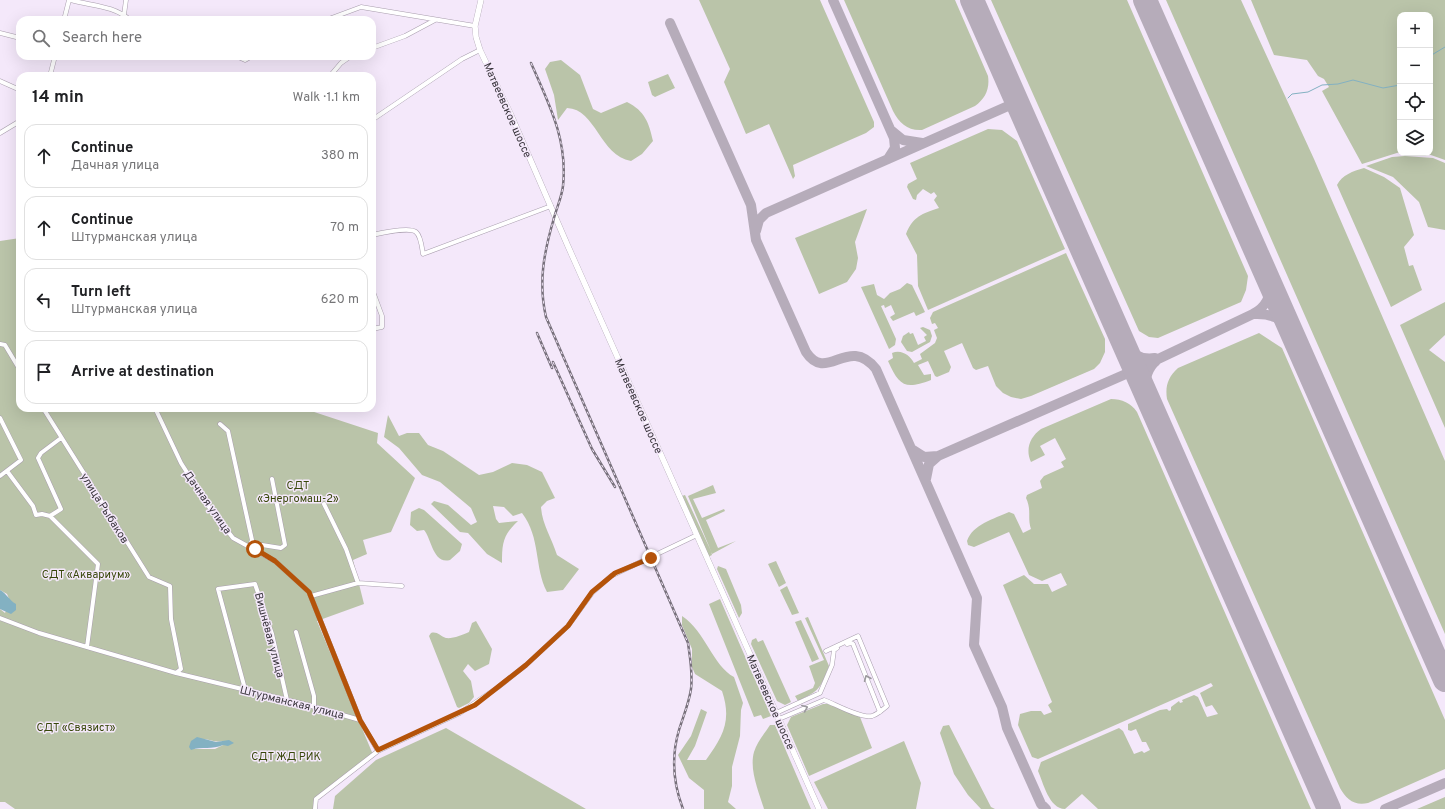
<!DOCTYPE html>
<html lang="en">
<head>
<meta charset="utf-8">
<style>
  body { margin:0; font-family:Overpass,sans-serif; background:#f6f6f6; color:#202124 }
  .controls { position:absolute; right:12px; top:12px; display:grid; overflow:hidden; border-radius:8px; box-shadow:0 4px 16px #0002 }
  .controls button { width:36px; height:36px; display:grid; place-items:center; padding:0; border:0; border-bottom:1px solid #e0e0e0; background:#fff; color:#202124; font:20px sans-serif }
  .stop { position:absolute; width:12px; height:12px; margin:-9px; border:3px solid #b45309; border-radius:50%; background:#fff }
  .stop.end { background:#b45309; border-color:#fff; box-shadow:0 1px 4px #0008 }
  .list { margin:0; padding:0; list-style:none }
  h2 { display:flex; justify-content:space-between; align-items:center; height:52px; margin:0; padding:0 16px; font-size:17px }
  h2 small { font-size:13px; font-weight:400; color:#757577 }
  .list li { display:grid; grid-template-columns:26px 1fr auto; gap:12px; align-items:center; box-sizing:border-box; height:64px; margin:0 8px 8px; padding:0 8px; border:1px solid #e0e0e0; border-radius:12px }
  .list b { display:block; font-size:15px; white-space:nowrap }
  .list p { margin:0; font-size:13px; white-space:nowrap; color:#757577 }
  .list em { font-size:13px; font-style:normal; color:#757577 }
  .icon { flex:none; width:22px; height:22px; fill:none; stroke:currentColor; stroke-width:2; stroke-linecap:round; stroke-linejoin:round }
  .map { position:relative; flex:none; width:1445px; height:809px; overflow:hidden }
  .search { position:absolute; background:#fff; box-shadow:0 4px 16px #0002; left:16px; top:16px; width:360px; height:44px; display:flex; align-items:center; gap:10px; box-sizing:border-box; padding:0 14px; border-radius:12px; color:#757577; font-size:15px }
  .panel { position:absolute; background:#fff; box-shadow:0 4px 16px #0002; left:16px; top:72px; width:360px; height:340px; border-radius:12px }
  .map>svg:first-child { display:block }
  .green { fill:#bac4a9; fill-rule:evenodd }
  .water { fill:#83b1c2 }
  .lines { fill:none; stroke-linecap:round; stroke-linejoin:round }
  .stream { stroke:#83b1c2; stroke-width:1 }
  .taxiway { stroke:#b6acba; stroke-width:10 }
  .runway { stroke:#b6acba; stroke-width:24 }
  .minor-casing { stroke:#a99eae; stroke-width:5 }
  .major-casing { stroke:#a99eae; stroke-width:6 }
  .minor { stroke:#fff; stroke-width:4 }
  .major { stroke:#fff; stroke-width:5.5 }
  .rail-casing { stroke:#77707b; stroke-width:2.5 }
  .rail { stroke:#f4e8fa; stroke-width:1; stroke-dasharray:3; stroke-linecap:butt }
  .oneway { stroke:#9c9a9e }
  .route { stroke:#b45309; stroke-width:5 }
  .labels { text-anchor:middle; stroke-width:3; stroke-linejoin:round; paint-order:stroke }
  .street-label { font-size:11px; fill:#3a363d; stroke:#f4e8fa }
  .park-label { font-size:11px; fill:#374709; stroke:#f4e8fa }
</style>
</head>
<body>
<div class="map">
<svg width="1445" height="809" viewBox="0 0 1445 809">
  <rect width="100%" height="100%" fill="#f4e8fa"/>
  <path class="green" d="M699,0H820L874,122V127L866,133L793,165L795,176L793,179L769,124L746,134L724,82L730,69Z
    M844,0H955L988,76C990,89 985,99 975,106L922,130C908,131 899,123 893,111Z
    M991,0H1127L1248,276L1246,290L1241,302L1158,338L1149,337L1139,331Z
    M1166,0H1241L1314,159L1445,461V634Z
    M1251,0H1445V160L1428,154L1417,153H1430V15H1400V152L1362,164L1322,91L1329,87L1324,79L1318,76L1307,60L1274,55Z
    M561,60L580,75L593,109L601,113L627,102C645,111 649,123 653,141L642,154L631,161C600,156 596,109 567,108L558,120L554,95L545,69L550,62Z
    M668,74L675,88L655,97L652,95L648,82Z
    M988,129L1002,130L1017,141L1065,249L928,310L918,286L917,255L906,234C913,216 922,214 939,208L934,200L937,196L934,192L931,194L923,189L917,195L916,200L913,199L907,187L908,184L917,179L910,163Z
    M1405,156L1433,158L1445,163V230L1428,227L1419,202L1393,177L1366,166L1392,157Z
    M1364,168L1384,177L1400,188L1414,235L1404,247L1409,266L1413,265L1422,290L1391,307L1337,185C1342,175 1353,171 1364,168Z
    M867,209L855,242L858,258L856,269L847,282L819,294L795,238Z
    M20,238V408H302L378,433L377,443L415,478L391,532L363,540L367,554L353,560L364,604L317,621L374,757L317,798L316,809H15L5,802H0V609L5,613L10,601L7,594L0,590V241ZM203,739C210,739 215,743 222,741L223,745L215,749H194Z
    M1066,253L1105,339V352L1100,363L1094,369L1031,396L1021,399L1011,397L1003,393L996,386L988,366L976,370L973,368L962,343L944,351L951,367L949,372L937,377L935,376L928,361L918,365L924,375L931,374V380C905,390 899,386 888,361L893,358L892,353C901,349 910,355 914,363L922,359L920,354L935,343L937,338L934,330L938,328L935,323L932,324L930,318L933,312Z
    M907,283L912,285L925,312L916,316L914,312L893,321L890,317L895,314L891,305L885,308L884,305L881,306L896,339L895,345L889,349L861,287L874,284L877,295L884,299L890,293L900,289Z
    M1445,302V335L1429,350L1445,362V428L1400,325Z
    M923,327L930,330L932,336L930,342L912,352L907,351L901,342L903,336L909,332L910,334L913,333L918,345L926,341L924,337L927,335L920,328Z
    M1259,333L1282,348L1445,720V769L1368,803C1354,806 1346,799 1340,788L1167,399C1165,386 1168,377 1178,368Z
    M1111,399C1122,399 1131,403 1137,412L1311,809H1098L1082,794L1065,809C1049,809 1043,782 1038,771L1041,762L1119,728L1123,731L1134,754L1142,751L1144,753L1150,750L1146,742H1142L1136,729L1131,731L1128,730V724L1160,710L1167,709L1169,711L1171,710V707L1179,701L1180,703L1183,702L1182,700L1194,695L1198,697L1207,717L1218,714L1212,705L1206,707L1205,705L1200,693L1213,686L1211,683L1038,759L1032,757L1018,725L1020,714L1031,711H1041L1044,715L1052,712L1048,705L1052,702L1003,585L1024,575L1034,584H1048L1052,592L1067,585L1061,573L1042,581L1029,575L1009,532L974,547L968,545L967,541C973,524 994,519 1009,512L1014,514L1023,533L1031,529C1027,517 1032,511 1026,498L1027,495L1042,488L1040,481L1044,476L1064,467L1061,462L1066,459L1055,438L1040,446L1045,455L1031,462C1025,449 1030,437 1041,429Z
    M388,415L399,436L407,433H419L428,445L443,451L479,475L493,472L512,463L527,465L542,472L555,498L547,501L541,507C542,524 552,539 557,555L579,569L563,590L547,592C534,567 541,538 522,513L513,516L504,507L493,506L496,519L499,523L518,521C503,535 502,543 502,563L487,554L468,533L460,532L431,504L434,501L448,505L471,525L477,522L471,508L440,482L422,475L399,448L384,437Z
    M713,485L716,493L693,499L702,518L724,509L725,511L706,520L718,548L736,541L712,554L711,552L712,555L708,557L682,496L685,495L711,551L688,496Z
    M419,508L424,510L462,544L460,551L450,560C433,565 431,537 424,530L417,531L410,525L411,512Z
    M776,561L786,583L779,587L768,564Z
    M718,566L726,569L741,605L742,613L739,618L717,569Z
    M787,586L799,613L792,615L780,590Z
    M720,599L771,716L763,719L761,715L754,717L709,604Z
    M682,616C705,631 713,666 734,677L743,703L741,710L740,736L732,767V786L728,802L736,809H704V790L689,778L678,755L691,736L701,709L707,712L695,746L687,760H706C723,736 732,721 722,691L695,674L692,667V649L682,625Z
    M808,617L829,666C820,689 820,690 798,701L795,696L813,688L815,683L809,666L824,660L805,618Z
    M801,620L819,659L812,662L795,622Z
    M476,621L492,649L489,664L475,671L468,664L463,671L471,681L474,697L469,703L459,708L457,707L429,636L431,633C437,631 440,636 446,638C452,639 463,635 469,632L472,623Z
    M756,638L758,642L763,640L791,702L785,705L777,701L751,644L752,640Z
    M823,704H828L860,717L872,748L809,776L787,725L791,717Z
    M770,725H775L811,809H764C759,792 749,770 754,752C757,742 765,733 770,725Z
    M949,725L991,807L995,809H981L968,795L954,774L940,733L943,726Z
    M446,728L586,809H333L335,796L376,760Z
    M904,741L921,783L916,809H828L814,782Z
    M1445,797V809H1417Z"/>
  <path class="water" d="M0,590C7,594 9,600 16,604V610L11,614L0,609Z
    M197,737L216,742L229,740L234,743L228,746L223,745C212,750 202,746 191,750L189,747L191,741Z"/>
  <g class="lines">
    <path class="stream" d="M1430,56L1445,47
      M1288,98L1292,94L1308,92L1322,85L1338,84L1353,80L1383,88L1400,85"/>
    <path class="taxiway" d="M833,0L894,138L895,148L888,159
      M670,23L751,205L756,240L806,352C827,384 848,334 876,369L977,598L974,645L1002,707L1007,728L1041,804L1046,809
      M892,131L903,140L922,143
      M756,231L759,220L766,213L1017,102
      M1253,314C1266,307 1271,297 1270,282
      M1124,344C1131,355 1142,360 1155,358
      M1144,390C1145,379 1147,368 1156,361
      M913,450L924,457L938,456L929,464L926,479
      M938,456L1135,370L1253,314C1271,313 1283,318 1292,334
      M1385,809L1445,783"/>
    <path class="runway" d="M972,0L1329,809
      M1145,0L1445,680"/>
    <g class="minor-casing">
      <path id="minor" d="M71,0C91,6 113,5 130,20
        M124,15L126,0
        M64,20L69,0
        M326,20L361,7L475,26
        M0,33L20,38
        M372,48L405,36L435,20
        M236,56L245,60L252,56
        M50,76L55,56
        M330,76L341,63L351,56
        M0,81L20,90
        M372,120L462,59L480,50
        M0,133L20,121
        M372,235C381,233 410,227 416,232C421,236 422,248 423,254L551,206
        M372,289L382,316V327L372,329
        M0,344L5,345L20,370
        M43,408L149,577L170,586L171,619L181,669L176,673
        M155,408L181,463L209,507L233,538L275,561L309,592L360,720
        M0,418L21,460L0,476
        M220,424L228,431L252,540L250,546
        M7,471L33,506L36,515L42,514L50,516L98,564L87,647
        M324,504L346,549L358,583
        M50,516L61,509L38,458L41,453L61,438
        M255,549L262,545L281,548L285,545L272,479
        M311,596L358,583L402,586
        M0,618L39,633L176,673L308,705L360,720L378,751
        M296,632L314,696V707
        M847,644L851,643L853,644L880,712
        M245,689L218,589L255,584L272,634L287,700
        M776,713L820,693L832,665L834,650L837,648
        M779,719L824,700C835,704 861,719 872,716C878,714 882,710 887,706L858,636L826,651
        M315,809L316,799L378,751L460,713L497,688L526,665L568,626L592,593L611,576L697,535"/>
    </g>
    <g class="major-casing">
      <path id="major" d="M481,0L475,26L476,37L480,50L511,115L567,244L819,809"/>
    </g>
    <use href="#minor" class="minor"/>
    <use href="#major" class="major"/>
    <g class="rail-casing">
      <path id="rail" d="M531,63C549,104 568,140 563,186C562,196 557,207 554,218C544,252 538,282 546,317L688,643C690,658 693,673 691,689C689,703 683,717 679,730C671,757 673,783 683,809
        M537,333L552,368
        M553,362L592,449L615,487"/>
    </g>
    <use href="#rail" class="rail"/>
  </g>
  <defs><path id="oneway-chevron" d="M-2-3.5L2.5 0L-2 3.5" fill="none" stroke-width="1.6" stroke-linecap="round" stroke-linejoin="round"/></defs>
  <g class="oneway">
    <use href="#oneway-chevron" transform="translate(867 678) rotate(-113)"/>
    <use href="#oneway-chevron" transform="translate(805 708) rotate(-23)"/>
  </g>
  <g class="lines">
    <path class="route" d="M255,549L275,561L309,592L360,720L378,750L475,705L526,665L568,626L592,592L603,583L615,573L651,558"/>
  </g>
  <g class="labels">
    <g class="street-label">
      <text transform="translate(508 110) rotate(66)" y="4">Матвеевское шоссе</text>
      <text transform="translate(639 406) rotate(66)" y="4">Матвеевское шоссе</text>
      <text transform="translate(208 502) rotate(55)" y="4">Дачная улица</text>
      <text transform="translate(105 508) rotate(58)" y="4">улица Рыбаков</text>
      <text transform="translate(270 635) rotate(75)" y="4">Вишнёвая улица</text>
      <text transform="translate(292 702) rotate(14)" y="4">Штурманская улица</text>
      <text transform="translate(771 702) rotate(66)" y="4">Матвеевское шоссе</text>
    </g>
    <g class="park-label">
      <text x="298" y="489">СДТ<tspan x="298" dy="13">«Энергомаш-2»</tspan></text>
      <text x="86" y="578">СДТ «Аквариум»</text>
      <text x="76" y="731">СДТ «Связист»</text>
      <text x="286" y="760">СДТ ЖД РИК</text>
    </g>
  </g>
</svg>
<div class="controls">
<button>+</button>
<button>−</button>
<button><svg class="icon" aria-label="locate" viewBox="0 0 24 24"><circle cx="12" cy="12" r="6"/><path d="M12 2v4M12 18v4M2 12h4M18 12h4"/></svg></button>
<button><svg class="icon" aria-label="layers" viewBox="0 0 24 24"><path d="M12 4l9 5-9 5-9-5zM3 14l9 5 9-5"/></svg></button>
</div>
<div class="stop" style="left:255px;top:549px"></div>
<div class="stop end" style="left:651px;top:558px"></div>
<div class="search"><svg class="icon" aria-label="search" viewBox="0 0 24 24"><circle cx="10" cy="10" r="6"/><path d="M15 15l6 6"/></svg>Search here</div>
<section class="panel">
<h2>14 min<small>Walk · 1.1 km</small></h2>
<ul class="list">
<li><svg class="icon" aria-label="ahead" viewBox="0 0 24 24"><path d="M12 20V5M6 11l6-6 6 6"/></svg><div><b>Continue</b><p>Дачная улица</p></div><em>380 m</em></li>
<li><svg class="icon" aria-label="ahead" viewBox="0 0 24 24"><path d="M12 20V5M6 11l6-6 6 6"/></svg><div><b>Continue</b><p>Штурманская улица</p></div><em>70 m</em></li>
<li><svg class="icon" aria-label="left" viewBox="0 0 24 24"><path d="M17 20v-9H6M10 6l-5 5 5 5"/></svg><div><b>Turn left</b><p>Штурманская улица</p></div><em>620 m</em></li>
<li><svg class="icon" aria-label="arrive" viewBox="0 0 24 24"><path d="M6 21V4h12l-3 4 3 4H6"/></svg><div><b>Arrive at destination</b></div></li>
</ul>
</section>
</div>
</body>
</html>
